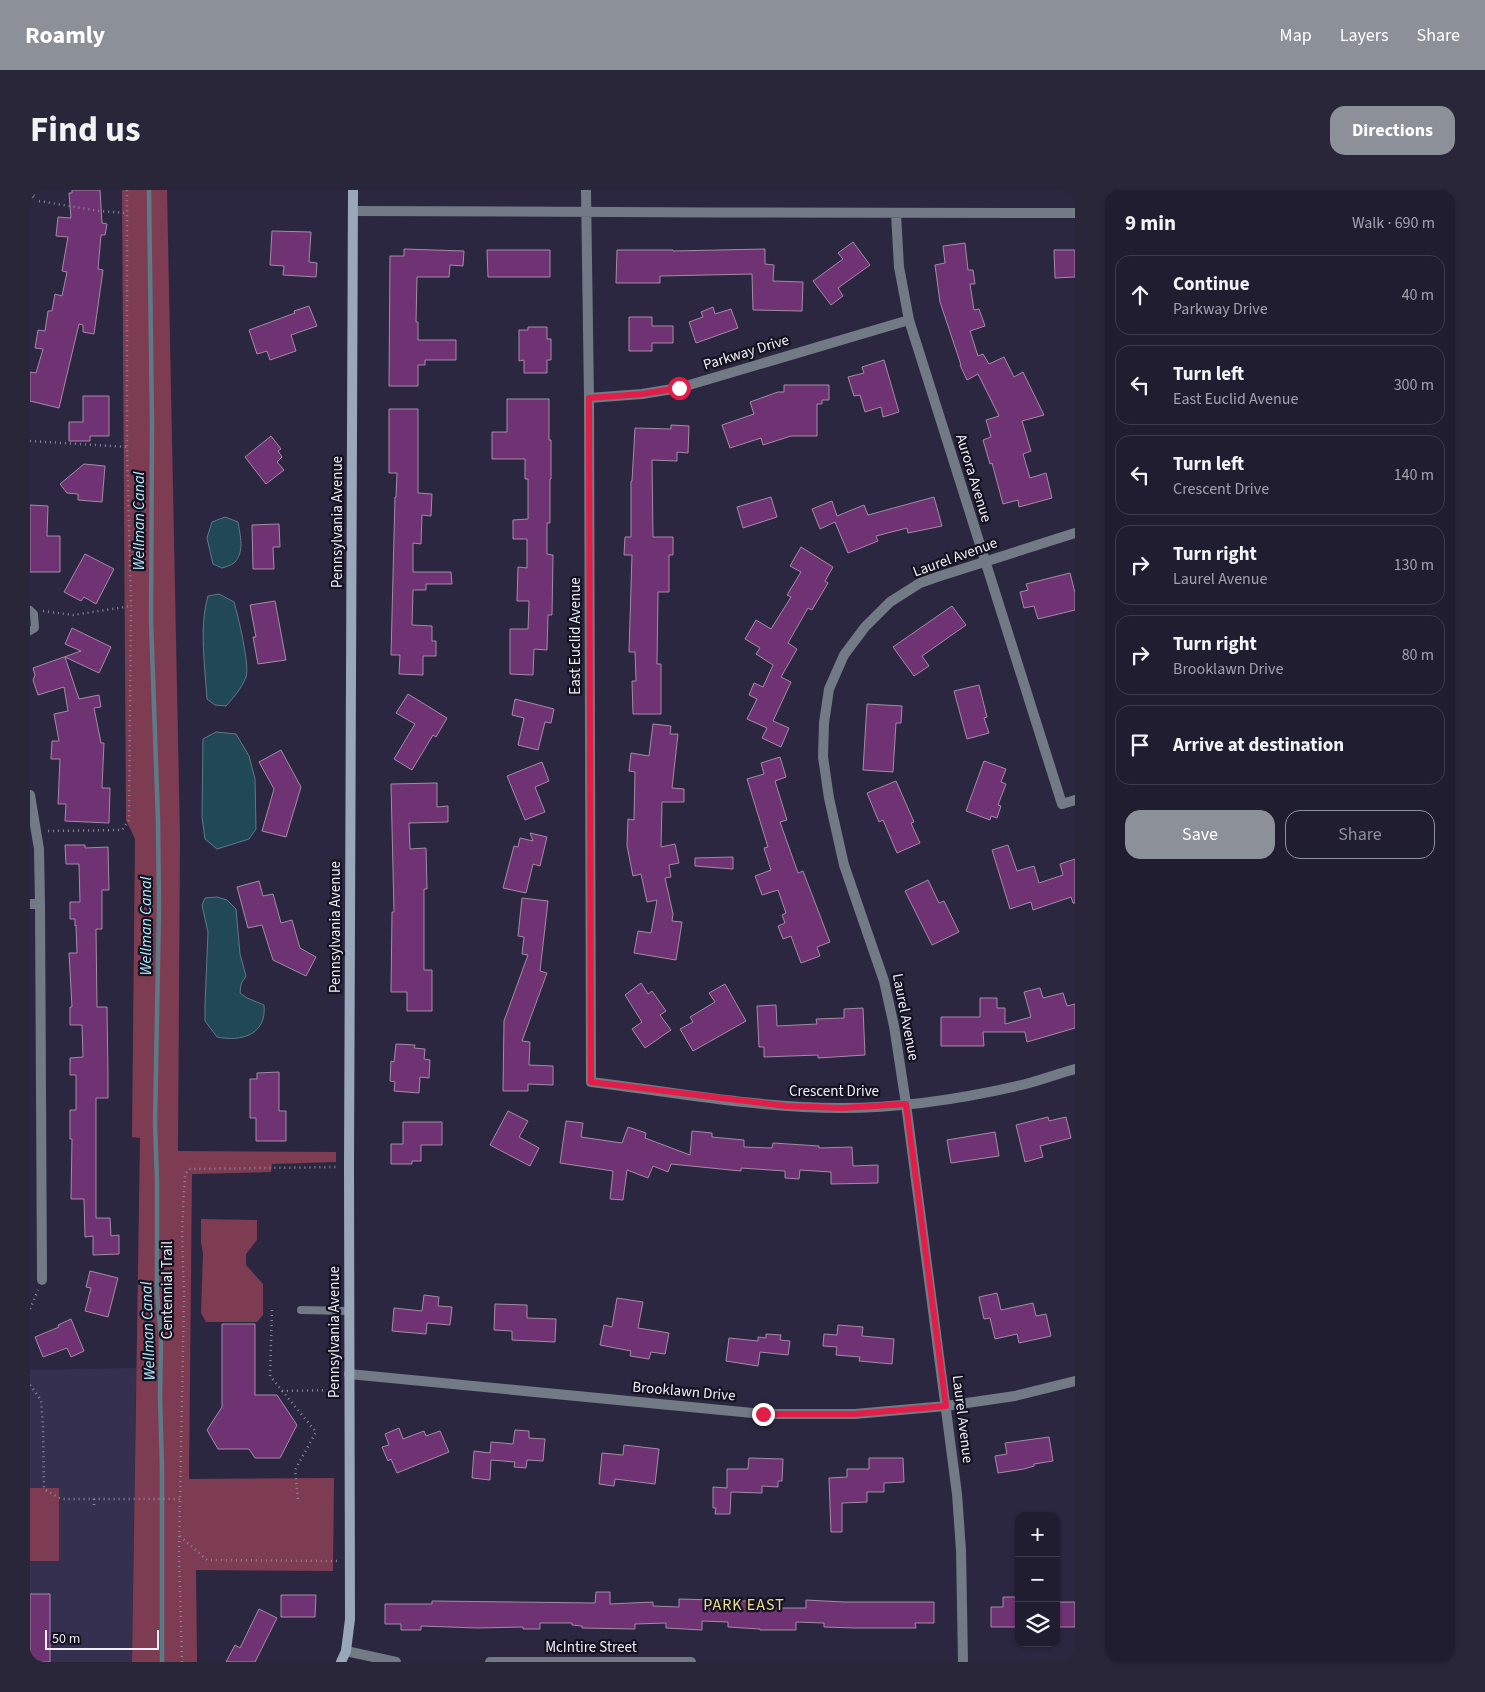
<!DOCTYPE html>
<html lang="en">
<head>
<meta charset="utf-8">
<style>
  body { margin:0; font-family:"Source Sans 3",sans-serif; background:#292639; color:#f1f3f6 }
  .controls { position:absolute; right:15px; bottom:15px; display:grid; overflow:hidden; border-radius:10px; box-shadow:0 1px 4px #0004 }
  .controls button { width:45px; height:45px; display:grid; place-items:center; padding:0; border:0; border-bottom:1px solid #3e3b4d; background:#211d31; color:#f1f3f6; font:25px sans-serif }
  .scale { position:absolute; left:15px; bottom:12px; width:114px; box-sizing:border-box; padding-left:5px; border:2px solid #f0eefc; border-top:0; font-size:14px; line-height:18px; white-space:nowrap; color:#f0eefc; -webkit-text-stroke:4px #14121e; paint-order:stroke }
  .stop { position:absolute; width:15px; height:15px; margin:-11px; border:4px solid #e11d48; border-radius:50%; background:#fff }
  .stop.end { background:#e11d48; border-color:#fff; box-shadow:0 1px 5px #0008 }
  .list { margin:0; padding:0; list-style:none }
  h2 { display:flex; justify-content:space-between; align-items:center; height:65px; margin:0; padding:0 20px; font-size:21px }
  h2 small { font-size:16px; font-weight:400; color:#a2a2ab }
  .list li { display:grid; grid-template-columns:32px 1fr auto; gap:15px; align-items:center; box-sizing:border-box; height:80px; margin:0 10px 10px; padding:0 10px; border:1px solid #3e3b4d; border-radius:15px }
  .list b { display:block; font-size:19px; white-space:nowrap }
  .list p { margin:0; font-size:16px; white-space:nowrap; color:#a2a2ab }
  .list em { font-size:16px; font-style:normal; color:#a2a2ab }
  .actions { display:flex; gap:10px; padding:15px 20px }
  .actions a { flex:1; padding:11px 0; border:1px solid #8c9099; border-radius:15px; text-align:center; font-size:18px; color:#8c9099 }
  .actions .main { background:#8c9099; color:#fff }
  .icon { flex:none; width:28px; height:28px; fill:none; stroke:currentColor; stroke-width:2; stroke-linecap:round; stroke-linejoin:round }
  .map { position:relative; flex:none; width:1045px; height:1472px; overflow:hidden; border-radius:15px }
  header { display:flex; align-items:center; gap:30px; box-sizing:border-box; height:70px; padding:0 25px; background:#8c9099; color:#fff }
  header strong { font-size:24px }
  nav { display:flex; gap:28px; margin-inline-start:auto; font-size:18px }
  .intro { display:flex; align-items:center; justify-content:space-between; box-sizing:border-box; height:120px; padding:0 30px }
  h1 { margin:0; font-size:35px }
  .button { padding:12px 22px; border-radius:15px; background:#8c9099; color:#fff; font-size:18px; font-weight:700 }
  main { display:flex; gap:30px; padding:0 30px }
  aside { flex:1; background:#211d31; border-radius:15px; box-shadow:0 1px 4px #0004 }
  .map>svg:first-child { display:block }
  .built { fill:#353050 }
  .green { fill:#7e3c53 }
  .water { fill:#214855; stroke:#5f7a87 }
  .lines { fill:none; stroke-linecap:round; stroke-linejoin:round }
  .stream { stroke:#5f7a87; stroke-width:4.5 }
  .building { fill:#6f3373; stroke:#a48ba4 }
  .path { stroke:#8b889c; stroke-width:2.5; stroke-dasharray:1 4; stroke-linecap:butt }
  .lane { stroke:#727a86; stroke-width:8 }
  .street { stroke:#727a86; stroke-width:10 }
  .secondary { stroke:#99a7ba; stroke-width:10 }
  .route { stroke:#e11d48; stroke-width:6 }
  .labels { text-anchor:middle; stroke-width:4.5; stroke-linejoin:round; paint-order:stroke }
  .street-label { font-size:15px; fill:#f0eefc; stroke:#14121e }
  .water-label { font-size:16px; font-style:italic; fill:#b5ebff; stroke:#14121e }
  .neighbourhood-label { font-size:16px; letter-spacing:1px; fill:#eae091; stroke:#14121e }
</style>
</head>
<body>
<header>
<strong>Roamly</strong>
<nav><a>Map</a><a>Layers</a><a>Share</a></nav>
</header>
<div class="intro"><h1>Find us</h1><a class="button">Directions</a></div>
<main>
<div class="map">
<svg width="1045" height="1472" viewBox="0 0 1045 1472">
  <rect width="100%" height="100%" fill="#2c2741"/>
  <path class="built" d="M106,1178L102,1472H0V1180Z"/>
  <path class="green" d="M92,0H137L150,648L148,961L306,962V972L242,974L241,982L162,984L159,1289L304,1288L303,1381L166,1380L167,1472H102L110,948L102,947L105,649L96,630Z
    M171,1029L227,1030V1050L216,1064V1075L233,1094V1125L227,1132H176L171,1123L173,1063L171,1053Z
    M0,1298H29V1371H0Z"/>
  <path class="water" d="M195,327L208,332C210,344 215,363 204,373C201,375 196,377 192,378L183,374L177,348L182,332Z
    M189,404L204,412C208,426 220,475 216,487C211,499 204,507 196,516L185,515L177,509C175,477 169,437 178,406Z
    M186,542L206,544L219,566L225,589L226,639L219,649L187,659L175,649L172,627L173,549Z
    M187,707L197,710L206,719L210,764L216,786L211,794L210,803L217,808L234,815C237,845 211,852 187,847L175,831V815L178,742L172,715L175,708Z"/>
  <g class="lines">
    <path class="stream" d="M119,0L122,234L121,430L128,631L129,717L125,934L127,990V1103L131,1148L130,1207L132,1278V1472"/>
  </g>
  <path class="building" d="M42,0H70L72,33L77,34L75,45H71L68,79L73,80L64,144L53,142V135L49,134L29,218L0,211V182L6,183L13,159L5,158L8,140L15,141L18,121H22L25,104L32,106L37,82L32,81L38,47L26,46L28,27L41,28L39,3H42Z
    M242,41L281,42L279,72L287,73L286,87L253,85L254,76L240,75Z
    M823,52L840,75L808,98L813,106L801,115L783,91L813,69L808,63Z
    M935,53L938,80H943L945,94H940L944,120L949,119L955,136L940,141L948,166L953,164L959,174L974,167L984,187L993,182L1014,225L992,231L1001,261L993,264L1000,288L1016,283L1022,308L989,317L988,310L973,314L962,273L960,274L953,250L961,247L956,230L969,226L948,184L937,190L930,175H931L910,112L905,75L915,73L913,56Z
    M374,59L434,61L433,76L420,75L419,87H387L386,132H388V150H426V170H395V175H388V196H359L360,66H374Z
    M735,59V74L744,75L743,91L773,92L772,121L723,120L722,84L630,86V93H586L587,60H643V61Z
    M457,60H520V87H458Z
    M1024,60H1045V87L1025,88Z
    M279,116L287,136L261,145L266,161L240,170L237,161L227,164L219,140L265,123L264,121Z
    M683,117L685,124L701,119L708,138L666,153L659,132L673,127L671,122Z
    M599,127H622V136H643V153H622V161H599Z
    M498,137H517V149H521V170H517V183H494V170L489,171V140H498Z
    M854,170L869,222L853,227L851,217L835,222L830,205L824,206L818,187L834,183L832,177Z
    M754,195H799V210H792V214H787V246H761L733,255L731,248L700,258L692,235L724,224L720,212L748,202H754Z
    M53,206H79V246H60V251H39V232H53Z
    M477,209H519V250H521V289H520V333H517V364L523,365L522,425H518L517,460L504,459L503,485L480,484V439H498L499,411H487L488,377L497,378V349H483V330L498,329V289H495V269H462V242H477Z
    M359,219H388V303L402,304L401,326L392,325L391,354L383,353V382H421L422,394H396V400H383L382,435L402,436V451H406V466H393V485L369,484L370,465H361L365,307H366L367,283H359Z
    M641,235L659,236L658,263L647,262V271L622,270L623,347H643V365H639V402H628L627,474H631V524H603L602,491H606L605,462H599L602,365H594L595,347H601V291H602L605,238L641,239Z
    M241,246L251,259L248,261L252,267L247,272L254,280L236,294L215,267Z
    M54,274L75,276L72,312L48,310V304L37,303L30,294Z
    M741,307L747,327L713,338L707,317Z
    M904,307L912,336L878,343L877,338L846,346L848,351L818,363L805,332L790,339L782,319L802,311L807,326L834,315L838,325Z
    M0,315L18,316L17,346H30V382H0Z
    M249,334L250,357H243L244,379H223L222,335Z
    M771,357L803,377L795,391L798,393L782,420L778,418L758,453L767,459L751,487L761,492L743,531L759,538L751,557L732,548L737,538L717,529L727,509L719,505L724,493L733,497L743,475L726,464L730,458L715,449L726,430L741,439L761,407L757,405L771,382L760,376Z
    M55,364L84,379L66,414L54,407L51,411L34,402Z
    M1040,383L1045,403V420L1008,429L1004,416L994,418L990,402L998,400L996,394Z
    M245,411L256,470L228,474L223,447H226L220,415Z
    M922,416L936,435L892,466L899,476L884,486L863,457Z
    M42,438L81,457L69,483L35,467L49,509L69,505L71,517L64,518L71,553H74L72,598H80L79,633L35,631L36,614H28L30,569H21L22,551H29L24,524L38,521L34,497L8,505L3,490L5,485L3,478L51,461L35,454Z
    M949,495L957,527L954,528L959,543L937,549L924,501Z
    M378,504L417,528L406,547L403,545L382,580L364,569L385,534L366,523Z
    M485,509L524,519L521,533L515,532L508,560L488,555L494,528L482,525Z
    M837,514L872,516L871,533H866L863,582L833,580Z
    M623,534L641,536L640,544H648L642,598L654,599V612H632L631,657L645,654L649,673L639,675L641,687L635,688L643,724L642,731L652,732L646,770L604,763L608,741L621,743L627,710L617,712L611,684L603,686L597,656L598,629L604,630L605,582L599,581L601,563L619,566Z
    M251,560L271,597L256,647L232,641L244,599L229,572Z
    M750,567L756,587L745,591L757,630L750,632L768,683L773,681L800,752L787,757L790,766L771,773L761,746L753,749L748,736L755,733L752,725L756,723L748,700L732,705L725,686L741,680L734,658L738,657L717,589L734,584L731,573Z
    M954,571L976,579L971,592L976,594L968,615L971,616L967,628L961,626L960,630L936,621Z
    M512,572L519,591L505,597L515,622L495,630L477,586Z
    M866,591L884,632L881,633L890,653L867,663L853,630L849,632L837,603Z
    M407,593V617L418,616V632L379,633L380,659L396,658L397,699H394V780H402V821H377V802H361L362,722H364L361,594Z
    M500,643L517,647L510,676L503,674L496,703L473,698L484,656L488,657L490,648L503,651Z
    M35,655H55V658L78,657L79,700H72V739H66L67,817H77L78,885V908H66V1028H80L81,1046L89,1045V1064L63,1065V1046L55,1047L54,1009H41L42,949H40V920H46V885H40V868L53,867L52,835H40V817H42L39,763H47L46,735L45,736V729H40V712H50L49,674H36Z
    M978,655L987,681L1004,676L1009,693L1033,685L1030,674L1045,669V713H1043L1041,707L1003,720L1001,712L980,719L962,660Z
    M703,667V679L665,676V668Z
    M898,690L909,713L914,711L929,742L902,755L875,701Z
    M229,691L233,706L243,704L251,733L262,730L270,758L286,767L276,786L243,770L232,735L218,738L207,697Z
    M492,708L518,711L510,781L517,783L492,851L500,852L499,875L523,876V895L498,894V901H473L474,831L498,765L492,764L494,747L488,746Z
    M611,793L618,804L622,801L636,821L630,825L641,840L615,858L602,839L612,832L595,805Z
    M695,794L716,831L663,861L650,839L663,832L660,827L685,812L679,803Z
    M1010,798L1013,808L1033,803L1037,816L1045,814V838L997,852L995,842H953L954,856H911V827H950V808H967V818H975V834L1001,827L994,802Z
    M746,815L747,836L787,834L786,829L814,828V819L833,818L835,865L788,868V865L734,867V857H729L727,816Z
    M366,854L385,855L384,858L395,859L394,869L400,870L399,888L390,887L389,903L364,901L365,892L360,891L361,871L364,872Z
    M249,882V921H256V951H226V928H220V889H227V883Z
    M478,921L498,931L489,947L509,958L500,976L460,955Z
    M1018,927L1019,931L1036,927L1041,948L1010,956L1013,967L995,972L986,935Z
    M536,931L553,933L551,947L592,953L598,937L616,943L615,948L660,965L662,941L682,943V947L714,950V957L742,958L743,953L789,956V958L822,957L823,976L848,975V993L801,994V982L770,980L769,989L755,988V981L711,978V981L641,974L638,982L623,976L618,988L597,980L593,1010L580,1009L583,981L530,973Z
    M373,932H412V955H391V971H382V974H361V954H373Z
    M965,942L969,966L921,973L917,950Z
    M60,1081L88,1088L78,1127L55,1121L61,1098L56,1097Z
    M967,1103L971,1120L1003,1113L1006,1126L1016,1124L1021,1146L989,1153L987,1144L965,1149L960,1128L954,1129L949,1107Z
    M394,1105L409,1107L408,1116L422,1117L420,1135L397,1133L396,1144L362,1141L364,1118L392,1121Z
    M587,1108L613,1112L608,1138L639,1143L635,1164L621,1162L619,1169L600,1166L601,1161L570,1155L574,1135L582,1137Z
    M465,1114L497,1115V1128L526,1129L525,1152L482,1150V1141L464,1140Z
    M41,1129L54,1161L41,1167L37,1158L13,1167L5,1147L29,1137L28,1135Z
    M192,1134H225V1205H247L267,1235L250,1268H225L219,1259H188L177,1240L192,1217Z
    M808,1135L833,1137L832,1146L864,1149L862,1174L829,1171L830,1167L806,1165L807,1157L793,1156L794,1144L807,1145Z
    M736,1144L751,1145L750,1150L760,1151L758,1165L730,1162L728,1176L696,1171L699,1148L728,1151V1147L736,1148Z
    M369,1238L373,1249L394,1241L396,1246L410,1241L419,1262L367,1283L361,1269L358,1271L352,1257L359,1255L355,1244Z
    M485,1240L499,1241V1248L515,1249L513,1271L497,1270L496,1278L484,1277L485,1272L461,1270L460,1290L442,1288L444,1261L460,1263L461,1252L483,1254Z
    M1019,1247L1023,1271L1004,1274V1276L994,1279L968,1283L965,1266L977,1264L975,1253Z
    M594,1255L629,1259L625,1294L585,1289L584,1296L569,1294L572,1263L593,1265Z
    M719,1268L753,1269L752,1291H748V1297L732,1296V1303L701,1302L700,1324H685L686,1318H683V1297L697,1298V1279H718Z
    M839,1268H873L874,1292L854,1293V1302H837V1312L812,1313V1342H801L799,1288L817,1287V1279H839Z
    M566,1402H580V1414L623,1412V1416L649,1417V1409L718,1411V1418H776V1410L814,1412H904V1433H885L886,1438H824L794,1437V1433L766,1432V1440H730V1439L698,1437V1432L672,1431V1440L636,1438V1433L605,1434V1439L552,1438V1436L542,1435V1433H510V1439H493V1437L447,1438L391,1436V1440H371V1434H355V1414H402V1411L565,1413Z
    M0,1404H20V1472H0Z
    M251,1405H286L285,1427H251Z
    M973,1407H989V1437H961V1417H973Z
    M1026,1412H1045V1437H1026Z
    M229,1419L247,1428L225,1472H196L205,1455L210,1458Z"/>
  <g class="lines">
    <path class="path" d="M9,11L69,21L97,23
      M0,251L97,257
      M13,421L43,425L101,416
      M18,641L92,640L99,630L101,416L97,257V0
      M0,1119L8,1100
      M242,1120L240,1186L286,1242L265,1280L268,1310
      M0,1195L11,1210L13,1236L14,1299L31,1309H150
      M252,1201L308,1200
      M64,1309V1315
      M150,1346L177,1370L308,1371
      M152,1472L149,1364L154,1106L152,1040L155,984L159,979L308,977"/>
    <path class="lane" d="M0,420L4,424L5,438L0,441
      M271,1120L319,1121"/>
    <path class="street" d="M556,0L559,208L561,892C643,902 728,918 810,918C869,918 930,909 987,896C1006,892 1026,884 1045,879
      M0,4V0
      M323,21C564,21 804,24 1045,23
      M866,24L869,77L879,130L1032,614L1045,610
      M559,208L612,204L649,198L879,130
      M0,605L9,659L10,714L12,1090
      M0,714H10
      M319,1184L733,1224H825L916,1216L985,1206L1045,1191
      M316,1461L366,1472
      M460,1472H661
      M933,1472L931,1360L927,1304L876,914L864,836L854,791L814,675L799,608L793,567L794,533L799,499L814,465L835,437L860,412L890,393L907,387L1045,343"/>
    <path class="secondary" d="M311,1472L316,1461L320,1429L319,976L323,0"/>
  </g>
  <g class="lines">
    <path class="route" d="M649,198L612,204L559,208L561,892L756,916L812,918L876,914L916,1216L825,1224H733"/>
  </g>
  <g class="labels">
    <g class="street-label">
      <text transform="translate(716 162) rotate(-17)" y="5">Parkway Drive</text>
      <text transform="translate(944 288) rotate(73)" y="5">Aurora Avenue</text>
      <text transform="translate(307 332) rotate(-90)" y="5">Pennsylvania Avenue</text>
      <text transform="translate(925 367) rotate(-20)" y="5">Laurel Avenue</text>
      <text transform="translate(545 446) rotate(-90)" y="5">East Euclid Avenue</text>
      <text transform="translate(305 737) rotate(-90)" y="5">Pennsylvania Avenue</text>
      <text transform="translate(876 827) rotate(79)" y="5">Laurel Avenue</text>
      <text x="804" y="906">Crescent Drive</text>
      <text transform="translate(137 1100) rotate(-90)" y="5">Centennial Trail</text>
      <text transform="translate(304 1142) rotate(-90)" y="5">Pennsylvania Avenue</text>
      <text transform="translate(654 1201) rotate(5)" y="5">Brooklawn Drive</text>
      <text transform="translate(933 1229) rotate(83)" y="5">Laurel Avenue</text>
      <text x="561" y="1462">McIntire Street</text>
    </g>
    <g class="water-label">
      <text transform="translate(108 331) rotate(-90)" y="6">Wellman Canal</text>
      <text transform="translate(115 736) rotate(-90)" y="6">Wellman Canal</text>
      <text transform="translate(117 1141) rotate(-92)" y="6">Wellman Canal</text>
    </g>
    <g class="neighbourhood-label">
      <text x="714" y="1420">PARK EAST</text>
    </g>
  </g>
</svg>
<div class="controls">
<button>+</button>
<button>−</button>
<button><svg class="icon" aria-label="layers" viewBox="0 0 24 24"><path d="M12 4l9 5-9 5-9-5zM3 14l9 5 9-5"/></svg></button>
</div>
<div class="scale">50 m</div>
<div class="stop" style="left:649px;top:198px"></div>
<div class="stop end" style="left:733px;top:1224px"></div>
</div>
<aside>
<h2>9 min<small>Walk · 690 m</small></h2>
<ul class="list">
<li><svg class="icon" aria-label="ahead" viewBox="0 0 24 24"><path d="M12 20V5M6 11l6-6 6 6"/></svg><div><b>Continue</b><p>Parkway Drive</p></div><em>40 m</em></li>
<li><svg class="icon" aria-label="left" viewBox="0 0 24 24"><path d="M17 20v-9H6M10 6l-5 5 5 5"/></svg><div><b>Turn left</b><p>East Euclid Avenue</p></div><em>300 m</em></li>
<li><svg class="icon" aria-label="left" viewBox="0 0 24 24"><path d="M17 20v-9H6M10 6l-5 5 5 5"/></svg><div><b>Turn left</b><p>Crescent Drive</p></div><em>140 m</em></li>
<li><svg class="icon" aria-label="right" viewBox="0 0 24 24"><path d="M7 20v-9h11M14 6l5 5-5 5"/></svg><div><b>Turn right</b><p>Laurel Avenue</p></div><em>130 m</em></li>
<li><svg class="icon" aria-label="right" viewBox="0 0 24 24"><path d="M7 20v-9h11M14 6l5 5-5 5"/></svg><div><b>Turn right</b><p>Brooklawn Drive</p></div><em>80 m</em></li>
<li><svg class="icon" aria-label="arrive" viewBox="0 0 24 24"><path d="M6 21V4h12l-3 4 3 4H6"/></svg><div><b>Arrive at destination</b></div></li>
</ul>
<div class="actions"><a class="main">Save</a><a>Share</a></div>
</aside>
</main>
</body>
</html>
